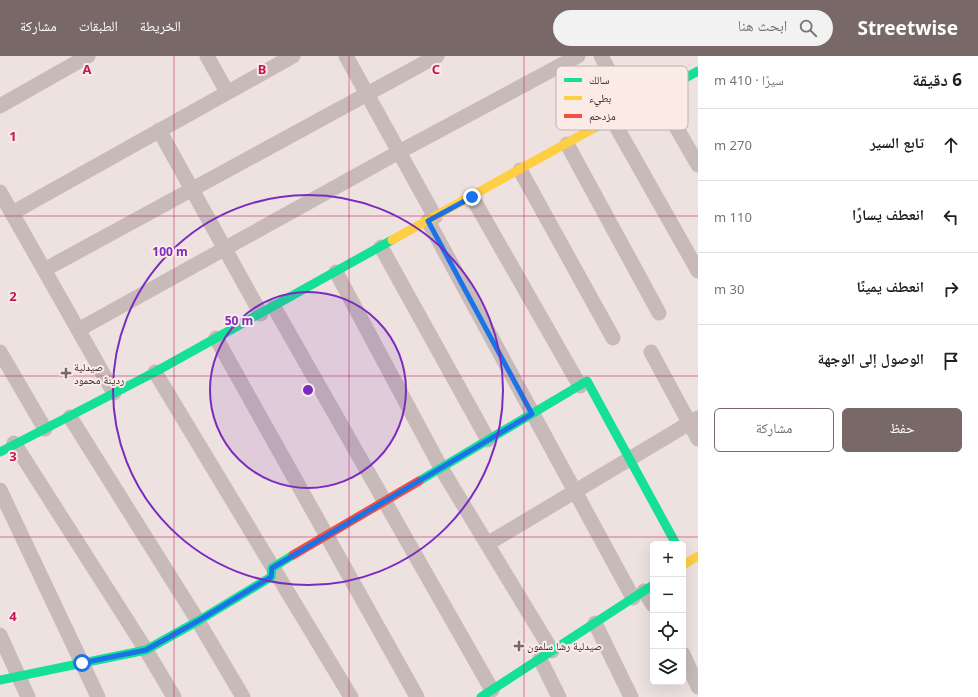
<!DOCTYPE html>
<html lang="ar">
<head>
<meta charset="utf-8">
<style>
  body { margin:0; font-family:"Noto Sans","Noto Naskh Arabic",sans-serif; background:#f2f2f2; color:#202124; direction:rtl }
  .controls { position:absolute; right:12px; bottom:12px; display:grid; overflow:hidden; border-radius:6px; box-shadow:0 4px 16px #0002 }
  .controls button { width:36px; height:36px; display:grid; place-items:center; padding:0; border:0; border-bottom:1px solid #e0e0e0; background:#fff; color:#202124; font:20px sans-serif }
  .stop { position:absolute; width:12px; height:12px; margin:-9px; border:3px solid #1a73e8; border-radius:50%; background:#fff }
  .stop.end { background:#1a73e8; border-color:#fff; box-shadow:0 1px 4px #0008 }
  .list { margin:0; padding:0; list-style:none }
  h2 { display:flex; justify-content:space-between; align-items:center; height:52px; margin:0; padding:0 16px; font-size:17px }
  h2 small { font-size:13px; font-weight:400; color:#757577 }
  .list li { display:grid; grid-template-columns:26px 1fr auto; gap:12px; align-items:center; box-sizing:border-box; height:72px; padding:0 16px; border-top:1px solid #e0e0e0 }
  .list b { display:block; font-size:15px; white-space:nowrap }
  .list em { font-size:13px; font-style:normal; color:#757577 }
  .actions { display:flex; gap:8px; padding:12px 16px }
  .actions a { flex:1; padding:9px 0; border:1px solid #786868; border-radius:6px; text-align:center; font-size:14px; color:#786868 }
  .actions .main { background:#786868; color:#fff }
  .icon { flex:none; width:22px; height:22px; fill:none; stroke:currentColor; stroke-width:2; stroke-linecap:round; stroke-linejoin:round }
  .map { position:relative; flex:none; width:698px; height:641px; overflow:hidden; direction:ltr }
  header { display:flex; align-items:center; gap:24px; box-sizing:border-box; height:56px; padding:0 20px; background:#786868; color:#fff }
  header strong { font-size:19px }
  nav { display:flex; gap:22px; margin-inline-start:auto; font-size:14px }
  .search { width:280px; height:36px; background:#f2f2f2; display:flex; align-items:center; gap:10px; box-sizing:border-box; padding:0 14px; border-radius:22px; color:#757577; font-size:15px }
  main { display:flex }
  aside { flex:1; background:#fff }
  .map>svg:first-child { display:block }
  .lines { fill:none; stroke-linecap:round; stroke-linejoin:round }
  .street { stroke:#c7bab9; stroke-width:15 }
  .fast { stroke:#16e098; stroke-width:9 }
  .slow { stroke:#ffcf43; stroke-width:9 }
  .jam { stroke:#f24e42; stroke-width:9 }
  .route { stroke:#1a73e8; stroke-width:5 }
  .grid { fill:none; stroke:#c2185b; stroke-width:1; stroke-opacity:0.55 }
  .ring { fill:none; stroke:#7b2cbf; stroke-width:2 }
  .poi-dot { fill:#786868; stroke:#fbebe7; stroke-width:1.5 }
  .labels { text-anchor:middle; stroke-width:4; stroke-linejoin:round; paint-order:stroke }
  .poi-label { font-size:11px; fill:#382727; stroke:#fbebe7; text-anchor:start }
  .key { fill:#fbebe7; stroke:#c0b0ad; stroke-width:1 }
  .key-label { font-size:11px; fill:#382727 }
  .grid-label { font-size:13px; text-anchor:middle; font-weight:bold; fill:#c2185b; stroke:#fbebe7; stroke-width:4; stroke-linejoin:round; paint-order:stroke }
  .centre { fill:#7b2cbf; stroke:#fbebe7; stroke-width:2 }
  .ring-label { font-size:12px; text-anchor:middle; font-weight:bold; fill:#7b2cbf; stroke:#fbebe7; stroke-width:4; stroke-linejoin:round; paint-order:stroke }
</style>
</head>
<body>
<header>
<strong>Streetwise</strong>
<div class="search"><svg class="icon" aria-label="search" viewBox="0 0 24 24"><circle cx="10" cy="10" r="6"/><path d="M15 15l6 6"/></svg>ابحث هنا</div>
<nav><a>الخريطة</a><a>الطبقات</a><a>مشاركة</a></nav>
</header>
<main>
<aside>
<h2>6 دقيقة<small>سيرًا · 410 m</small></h2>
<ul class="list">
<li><svg class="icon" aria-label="ahead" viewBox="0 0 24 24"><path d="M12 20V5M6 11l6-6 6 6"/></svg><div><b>تابع السير</b></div><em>270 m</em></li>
<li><svg class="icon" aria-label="left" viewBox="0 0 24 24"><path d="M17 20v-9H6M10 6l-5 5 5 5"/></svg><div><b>انعطف يسارًا</b></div><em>110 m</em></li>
<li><svg class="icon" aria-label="right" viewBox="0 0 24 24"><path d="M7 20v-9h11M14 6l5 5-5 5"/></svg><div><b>انعطف يمينًا</b></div><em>30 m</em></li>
<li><svg class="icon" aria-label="arrive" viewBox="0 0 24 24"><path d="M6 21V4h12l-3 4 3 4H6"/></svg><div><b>الوصول إلى الوجهة</b></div></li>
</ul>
<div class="actions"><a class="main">حفظ</a><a>مشاركة</a></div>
</aside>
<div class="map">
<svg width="698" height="641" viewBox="0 0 698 641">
  <rect width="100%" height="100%" fill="#eee2e0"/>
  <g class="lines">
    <path class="street" d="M207,0L227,36
      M346,0L435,161
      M601,0L630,53
      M657,38L698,109
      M0,50L88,0
      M612,63L698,215
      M159,74L261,258
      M567,88L659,257
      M520,114L613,282
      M0,136L114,337
      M472,141L580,330
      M12,157L293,0
      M428,165L633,542
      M381,191L488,384
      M44,214L437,0
      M336,216L441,412L552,595
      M274,251L492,634
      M78,274L399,96L578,0
      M216,282L417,641
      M0,296L45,373
      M651,296L698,383
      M155,316L351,641
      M70,361L198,565L243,641
      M14,387L146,594L174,641
      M0,434L98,641
      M487,488L698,362
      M644,535L653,549
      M595,567L631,641
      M0,579L28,641
      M683,598L698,631
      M540,603L559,641"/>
    <path class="fast" d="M594,72L698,15
      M0,396L155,316L392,184
      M419,425L587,325L676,488
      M0,624L146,594L198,565L271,521L272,512L293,499
      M481,641L653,529"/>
    <path class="slow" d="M392,184L594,72
      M683,509L698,500"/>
    <path class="jam" d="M293,499L419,425"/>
  </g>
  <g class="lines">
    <path class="route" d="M82,607L146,594L198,565L271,521L272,512L532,358L428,165L472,141"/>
  </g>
  <path class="grid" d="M174,0V641M349,0V641M524,0V641M0,160H698M0,320H698M0,481H698"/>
  <circle cx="308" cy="334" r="98" fill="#7b2cbf" fill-opacity=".12"/>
  <g class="ring">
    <circle cx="308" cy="334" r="98"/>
    <circle cx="308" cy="334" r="195"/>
  </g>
  <g class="poi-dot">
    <path d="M64 311h4v4h4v4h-4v4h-4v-4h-4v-4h4z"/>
    <path d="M517 584h4v4h4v4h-4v4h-4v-4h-4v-4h4z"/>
  </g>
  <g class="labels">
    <g class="poi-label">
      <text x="74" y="315">صيدلية<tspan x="74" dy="13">ردينة محمود</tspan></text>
      <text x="527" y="594">صيدلية رشا سلمون</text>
    </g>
  </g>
  <rect x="556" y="10" width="132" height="64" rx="6" class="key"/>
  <rect x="564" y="22" width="18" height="4" fill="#16e098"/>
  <rect x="564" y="40" width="18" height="4" fill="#ffcf43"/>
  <rect x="564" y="58" width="18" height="4" fill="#f24e42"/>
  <g class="key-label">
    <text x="589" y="28">سالك</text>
    <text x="589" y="46">بطيء</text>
    <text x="589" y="64">مزدحم</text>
  </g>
  <g class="grid-label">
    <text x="87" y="18">A</text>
    <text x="262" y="18">B</text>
    <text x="436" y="18">C</text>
    <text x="13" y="85">1</text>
    <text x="13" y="245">2</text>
    <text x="13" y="405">3</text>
    <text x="13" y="565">4</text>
  </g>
  <circle cx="308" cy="334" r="6" class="centre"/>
  <g class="ring-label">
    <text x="170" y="200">100 m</text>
    <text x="239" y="269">50 m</text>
  </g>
</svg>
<div class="controls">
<button>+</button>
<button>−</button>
<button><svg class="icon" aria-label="locate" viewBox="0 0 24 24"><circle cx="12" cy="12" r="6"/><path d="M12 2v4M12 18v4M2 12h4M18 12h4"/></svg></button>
<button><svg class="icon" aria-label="layers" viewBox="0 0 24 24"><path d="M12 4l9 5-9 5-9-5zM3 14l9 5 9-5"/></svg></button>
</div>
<div class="stop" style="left:82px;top:607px"></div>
<div class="stop end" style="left:472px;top:141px"></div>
</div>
</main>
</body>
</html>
